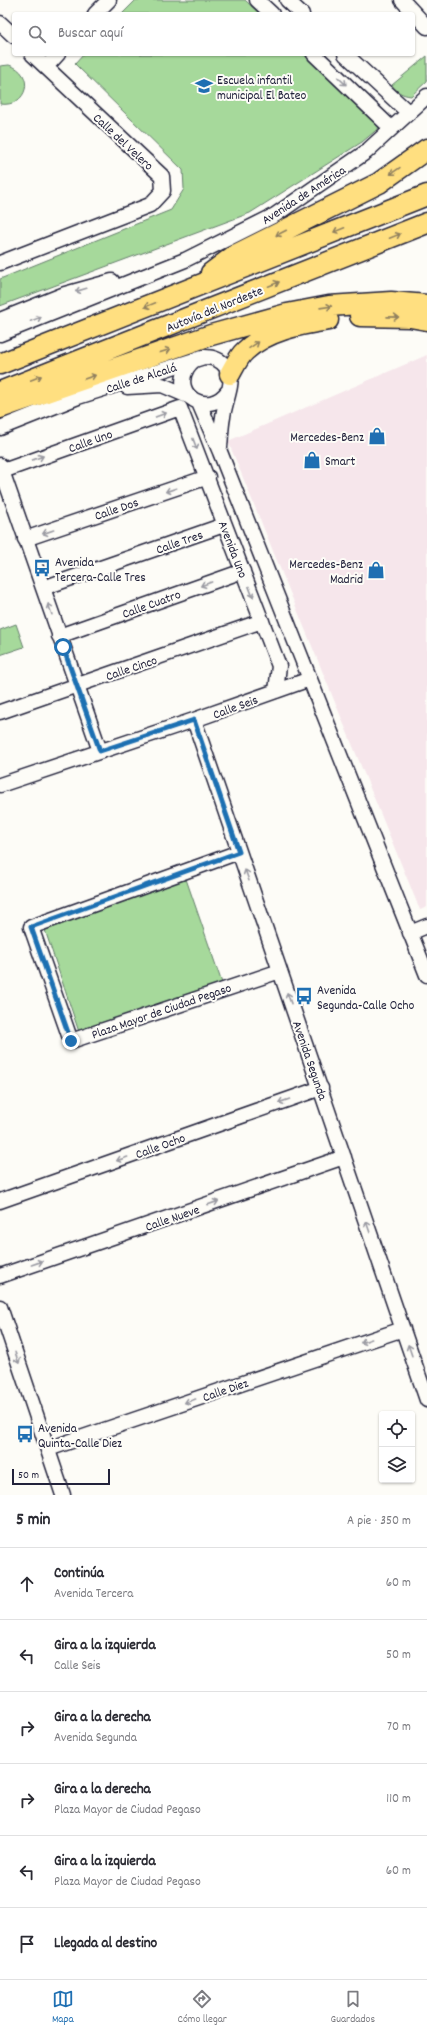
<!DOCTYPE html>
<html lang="es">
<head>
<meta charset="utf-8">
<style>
  body { margin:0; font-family:Dekko,sans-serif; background:#f2f2f3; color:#2b2b33 }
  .controls { position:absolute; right:12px; bottom:12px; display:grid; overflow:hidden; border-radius:4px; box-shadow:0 1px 3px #0004 }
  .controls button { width:36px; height:36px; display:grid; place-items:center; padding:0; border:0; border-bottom:1px solid #e1e1e2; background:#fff; color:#2b2b33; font:20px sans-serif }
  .scale { position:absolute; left:12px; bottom:10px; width:98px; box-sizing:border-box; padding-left:4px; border:2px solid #22223b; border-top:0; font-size:11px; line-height:14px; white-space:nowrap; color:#22223b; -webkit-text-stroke:3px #fdfcf7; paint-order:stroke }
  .stop { position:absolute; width:12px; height:12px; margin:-9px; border:3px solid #1f6fb2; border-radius:50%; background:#fff }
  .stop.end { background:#1f6fb2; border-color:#fff; box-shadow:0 1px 4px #0008 }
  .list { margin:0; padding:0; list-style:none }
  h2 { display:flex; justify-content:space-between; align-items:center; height:52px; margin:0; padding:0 16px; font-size:17px }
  h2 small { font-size:13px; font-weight:400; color:#7c7c81 }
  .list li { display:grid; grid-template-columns:26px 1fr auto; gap:12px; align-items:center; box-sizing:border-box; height:72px; padding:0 16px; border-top:1px solid #e1e1e2 }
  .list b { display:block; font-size:15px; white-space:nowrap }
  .list p { margin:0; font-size:13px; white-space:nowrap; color:#7c7c81 }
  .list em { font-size:13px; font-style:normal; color:#7c7c81 }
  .icon { flex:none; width:22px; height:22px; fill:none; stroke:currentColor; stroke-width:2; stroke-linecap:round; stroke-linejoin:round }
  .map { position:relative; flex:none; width:427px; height:1495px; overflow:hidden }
  .search { position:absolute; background:#fff; box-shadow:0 1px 3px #0004; left:12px; right:12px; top:12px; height:44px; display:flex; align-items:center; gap:10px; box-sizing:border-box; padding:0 14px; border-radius:4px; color:#7c7c81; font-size:15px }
  .sheet { height:484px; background:#fff }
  nav { display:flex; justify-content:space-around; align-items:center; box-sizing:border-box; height:56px; border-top:1px solid #e1e1e2; background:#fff; font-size:11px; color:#7c7c81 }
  nav a { display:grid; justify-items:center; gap:2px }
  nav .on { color:#1f6fb2 }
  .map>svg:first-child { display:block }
  .built { fill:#f6e6eb }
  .green { fill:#a6d99b; stroke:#647e6b }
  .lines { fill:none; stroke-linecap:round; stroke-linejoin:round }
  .minor-casing { stroke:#22223b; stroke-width:17 }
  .highway-casing { stroke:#22223b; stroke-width:23 }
  .minor { stroke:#fdfcf7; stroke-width:14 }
  .highway { stroke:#ffdf80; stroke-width:20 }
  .oneway { stroke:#9a9aa2 }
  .oneway2 { stroke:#90805e }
  .route { stroke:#1f6fb2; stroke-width:5 }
  .labels { text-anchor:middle; stroke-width:4; stroke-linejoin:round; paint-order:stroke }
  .poi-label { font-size:13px; fill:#22223b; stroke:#fdfcf7; text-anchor:start }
  .street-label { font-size:13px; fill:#22223b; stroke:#fdfcf7 }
</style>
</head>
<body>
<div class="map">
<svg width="427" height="1495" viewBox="0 0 427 1495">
  <rect width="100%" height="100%" fill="#fdfcf7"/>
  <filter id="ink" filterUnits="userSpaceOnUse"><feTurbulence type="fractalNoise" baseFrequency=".025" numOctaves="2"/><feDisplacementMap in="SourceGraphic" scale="8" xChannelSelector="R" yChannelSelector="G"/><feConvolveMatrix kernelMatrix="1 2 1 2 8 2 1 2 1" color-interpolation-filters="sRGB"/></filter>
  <g filter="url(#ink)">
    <path class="built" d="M427,355V907L420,910L228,441Z"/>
    <path class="green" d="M136,0H245L260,14H122Z
      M84,54H303L380,127L362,142L250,213L0,306V279L171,210L184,189L183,170L75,64Z
      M427,56V81L411,96C402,95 397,92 392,85Z
      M9,65C36,73 28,108 0,104V66Z
      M16,624L24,647L0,655V630Z
      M186,879L222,983L79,1032L44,927Z"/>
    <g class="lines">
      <g class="minor-casing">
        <path id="minor" d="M257,0L272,14
          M287,0L302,14
          M402,0L427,27
          M95,14L109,0
          M0,23L14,36
          M314,54L391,128
          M345,54L409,113
          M46,67L58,54
          M0,263L150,205L163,191L162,176L32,54
          M0,320L65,294L112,281
          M0,334L185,260L275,215L366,152L427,96
          M127,387L162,385L188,396
          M199,403L220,452L427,975
          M0,428L78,397L204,357
          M220,447C221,437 221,427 223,417C224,405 233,385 230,375C229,372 227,369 226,367C221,360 213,357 204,357C197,357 191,362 187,368C171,396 209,418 228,391
          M0,465L100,751
          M0,472L180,408L279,666L276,691
          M25,539L208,477
          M43,588L224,525
          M59,636L243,571
          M0,712L262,621
          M194,720L427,1400
          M0,785L194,720L310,679
          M239,852L31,927L71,1041L280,971
          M410,933L427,926
          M0,1201L321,1088
          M0,1276L344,1157
          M0,1307L63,1495
          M48,1449L403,1329"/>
      </g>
      <g class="highway-casing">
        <path id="highway" d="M211,273L235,255L379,183L427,149
          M360,316L410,317L427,320
          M0,364L427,195
          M230,374C234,367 239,356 245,351C266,331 300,324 328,320
          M0,392L427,223
          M0,408L211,335L287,314L329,306L391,302L427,305"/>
      </g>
      <use href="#minor" class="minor"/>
      <use href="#highway" class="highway"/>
    </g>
    <defs><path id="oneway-shaft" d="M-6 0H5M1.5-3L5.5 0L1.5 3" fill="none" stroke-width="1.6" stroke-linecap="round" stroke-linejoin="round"/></defs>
    <g class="oneway">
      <use href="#oneway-shaft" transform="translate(342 81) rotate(44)"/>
      <use href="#oneway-shaft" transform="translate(81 290) rotate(164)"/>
      <use href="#oneway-shaft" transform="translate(36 319) rotate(-22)"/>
      <use href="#oneway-shaft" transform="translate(161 415) rotate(-20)"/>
      <use href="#oneway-shaft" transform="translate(195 444) rotate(69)"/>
      <use href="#oneway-shaft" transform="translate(38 458) rotate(-20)"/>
      <use href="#oneway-shaft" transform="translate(171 490) rotate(161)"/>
      <use href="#oneway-shaft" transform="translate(48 532) rotate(161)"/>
      <use href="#oneway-shaft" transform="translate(206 584) rotate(160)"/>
      <use href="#oneway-shaft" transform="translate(251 592) rotate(69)"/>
      <use href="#oneway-shaft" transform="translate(50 609) rotate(-109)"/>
      <use href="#oneway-shaft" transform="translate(247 875) rotate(-109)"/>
      <use href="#oneway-shaft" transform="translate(289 998) rotate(-110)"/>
      <use href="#oneway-shaft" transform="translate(284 1101) rotate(161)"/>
      <use href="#oneway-shaft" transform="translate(122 1159) rotate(161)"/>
      <use href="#oneway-shaft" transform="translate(213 1203) rotate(-19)"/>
      <use href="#oneway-shaft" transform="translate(368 1227) rotate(-109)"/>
      <use href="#oneway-shaft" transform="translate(37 1263) rotate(-19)"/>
      <use href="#oneway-shaft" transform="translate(366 1341) rotate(161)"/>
      <use href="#oneway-shaft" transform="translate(410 1350) rotate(-109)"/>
      <use href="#oneway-shaft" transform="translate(17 1358) rotate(71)"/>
      <use href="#oneway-shaft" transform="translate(190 1401) rotate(161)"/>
    </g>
    <g class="oneway2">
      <use href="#oneway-shaft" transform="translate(395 171) rotate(145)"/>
      <use href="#oneway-shaft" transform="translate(339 230) rotate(158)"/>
      <use href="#oneway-shaft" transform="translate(281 233) rotate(153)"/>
      <use href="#oneway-shaft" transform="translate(395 236) rotate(-22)"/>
      <use href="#oneway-shaft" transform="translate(274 284) rotate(-22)"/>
      <use href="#oneway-shaft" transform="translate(150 305) rotate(158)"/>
      <use href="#oneway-shaft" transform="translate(326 307) rotate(-8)"/>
      <use href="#oneway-shaft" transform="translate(393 317) rotate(1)"/>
      <use href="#oneway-shaft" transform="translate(254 345) rotate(-34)"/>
      <use href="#oneway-shaft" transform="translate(165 351) rotate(-18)"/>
      <use href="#oneway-shaft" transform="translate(90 377) rotate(-19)"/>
      <use href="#oneway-shaft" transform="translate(36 378) rotate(-21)"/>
    </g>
  </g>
  <g class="lines" filter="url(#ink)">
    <path class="route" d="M63,647L100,751L194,720L239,852L31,927L71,1041"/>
  </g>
  <defs>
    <g id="school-bare" transform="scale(1.38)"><path d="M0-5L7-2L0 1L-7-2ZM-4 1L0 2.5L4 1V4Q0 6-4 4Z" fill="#1f6fb2" stroke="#fdfcf7" stroke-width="2.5" paint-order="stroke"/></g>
    <g id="shop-bare" transform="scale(1.38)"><path d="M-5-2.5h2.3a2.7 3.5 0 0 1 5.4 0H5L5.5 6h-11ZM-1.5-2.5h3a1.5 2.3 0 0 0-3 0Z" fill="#1f6fb2" stroke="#fdfcf7" stroke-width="2.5" paint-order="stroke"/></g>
    <g id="bus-bare" transform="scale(1.38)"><path d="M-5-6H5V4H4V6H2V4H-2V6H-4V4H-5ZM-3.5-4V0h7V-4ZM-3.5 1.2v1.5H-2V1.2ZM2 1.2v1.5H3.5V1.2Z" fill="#1f6fb2" stroke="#fdfcf7" stroke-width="2.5" paint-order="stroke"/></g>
  </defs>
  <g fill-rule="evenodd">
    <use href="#school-bare" x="204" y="86"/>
    <use href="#shop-bare" x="377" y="436"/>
    <use href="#shop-bare" x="312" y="460"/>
    <use href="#bus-bare" x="42" y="568"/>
    <use href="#shop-bare" x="376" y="570"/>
    <use href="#bus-bare" x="304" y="996"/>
    <use href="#bus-bare" x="25" y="1434"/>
  </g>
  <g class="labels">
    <g class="poi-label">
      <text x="217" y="84">Escuela infantil<tspan x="217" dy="15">municipal El Bateo</tspan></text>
      <text x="364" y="441" text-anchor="end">Mercedes-Benz</text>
      <text x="325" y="465">Smart</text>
      <text x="55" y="566">Avenida<tspan x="55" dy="15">Tercera-Calle Tres</tspan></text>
      <text x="363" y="568" text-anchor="end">Mercedes-Benz<tspan x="363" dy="15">Madrid</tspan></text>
      <text x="317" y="994">Avenida<tspan x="317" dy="15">Segunda-Calle Ocho</tspan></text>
      <text x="38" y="1432">Avenida<tspan x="38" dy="15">Quinta-Calle Diez</tspan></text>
    </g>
    <g class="street-label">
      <text transform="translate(124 141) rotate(43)" y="5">Calle del Velero</text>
      <text transform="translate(303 194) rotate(-33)" y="5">Avenida de América</text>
      <text transform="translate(214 308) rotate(-22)" y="5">Autovía del Nordeste</text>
      <text transform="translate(141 377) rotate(-18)" y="5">Calle de Alcalá</text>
      <text transform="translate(90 440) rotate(-20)" y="5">Calle Uno</text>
      <text transform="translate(116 508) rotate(-19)" y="5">Calle Dos</text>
      <text transform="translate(179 541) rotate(-19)" y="5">Calle Tres</text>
      <text transform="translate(234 549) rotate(69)" y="5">Avenida Uno</text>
      <text transform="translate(151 603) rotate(-20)" y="5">Calle Cuatro</text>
      <text transform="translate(131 667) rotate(-19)" y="5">Calle Cinco</text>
      <text transform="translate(235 706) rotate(-20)" y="5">Calle Seis</text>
      <text transform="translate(161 1010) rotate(-19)" y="5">Plaza Mayor de Ciudad Pegaso</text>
      <text transform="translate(311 1060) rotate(71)" y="5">Avenida Segunda</text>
      <text transform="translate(160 1145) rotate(-20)" y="5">Calle Ocho</text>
      <text transform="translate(172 1217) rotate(-19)" y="5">Calle Nueve</text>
      <text transform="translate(225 1389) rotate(-19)" y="5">Calle Diez</text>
    </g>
  </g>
</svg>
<div class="controls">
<button><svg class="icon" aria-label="locate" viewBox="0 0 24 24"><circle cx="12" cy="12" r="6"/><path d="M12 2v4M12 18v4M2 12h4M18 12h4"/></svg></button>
<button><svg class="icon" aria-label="layers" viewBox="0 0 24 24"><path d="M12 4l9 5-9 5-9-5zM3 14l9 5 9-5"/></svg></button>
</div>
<div class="scale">50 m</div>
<div class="stop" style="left:63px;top:647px"></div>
<div class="stop end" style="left:71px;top:1041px"></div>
<div class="search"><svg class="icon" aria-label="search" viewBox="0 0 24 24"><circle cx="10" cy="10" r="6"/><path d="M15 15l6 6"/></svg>Buscar aquí</div>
</div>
<section class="sheet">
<h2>5 min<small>A pie · 350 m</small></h2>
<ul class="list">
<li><svg class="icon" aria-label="ahead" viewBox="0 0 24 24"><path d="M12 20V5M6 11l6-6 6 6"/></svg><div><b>Continúa</b><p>Avenida Tercera</p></div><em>60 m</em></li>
<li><svg class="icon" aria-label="left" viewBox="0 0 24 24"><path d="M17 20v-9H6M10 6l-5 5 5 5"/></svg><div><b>Gira a la izquierda</b><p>Calle Seis</p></div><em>50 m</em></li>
<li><svg class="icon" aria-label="right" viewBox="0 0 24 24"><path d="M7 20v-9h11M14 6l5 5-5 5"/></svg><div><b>Gira a la derecha</b><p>Avenida Segunda</p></div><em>70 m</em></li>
<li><svg class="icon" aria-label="right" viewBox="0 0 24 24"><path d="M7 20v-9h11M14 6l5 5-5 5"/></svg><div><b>Gira a la derecha</b><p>Plaza Mayor de Ciudad Pegaso</p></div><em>110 m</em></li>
<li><svg class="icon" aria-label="left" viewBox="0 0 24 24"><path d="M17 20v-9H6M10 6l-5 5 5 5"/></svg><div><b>Gira a la izquierda</b><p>Plaza Mayor de Ciudad Pegaso</p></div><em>60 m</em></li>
<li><svg class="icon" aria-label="arrive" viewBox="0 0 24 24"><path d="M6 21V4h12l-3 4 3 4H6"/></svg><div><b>Llegada al destino</b></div></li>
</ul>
</section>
<nav>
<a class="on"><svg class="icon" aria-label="map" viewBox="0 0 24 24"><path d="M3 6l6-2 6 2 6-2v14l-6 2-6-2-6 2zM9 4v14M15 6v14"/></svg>Mapa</a>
<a><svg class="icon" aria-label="directions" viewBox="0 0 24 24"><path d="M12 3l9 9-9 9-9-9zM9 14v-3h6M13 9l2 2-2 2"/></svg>Cómo llegar</a>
<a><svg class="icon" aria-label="saved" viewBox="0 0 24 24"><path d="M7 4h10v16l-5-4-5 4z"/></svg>Guardados</a>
</nav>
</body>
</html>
